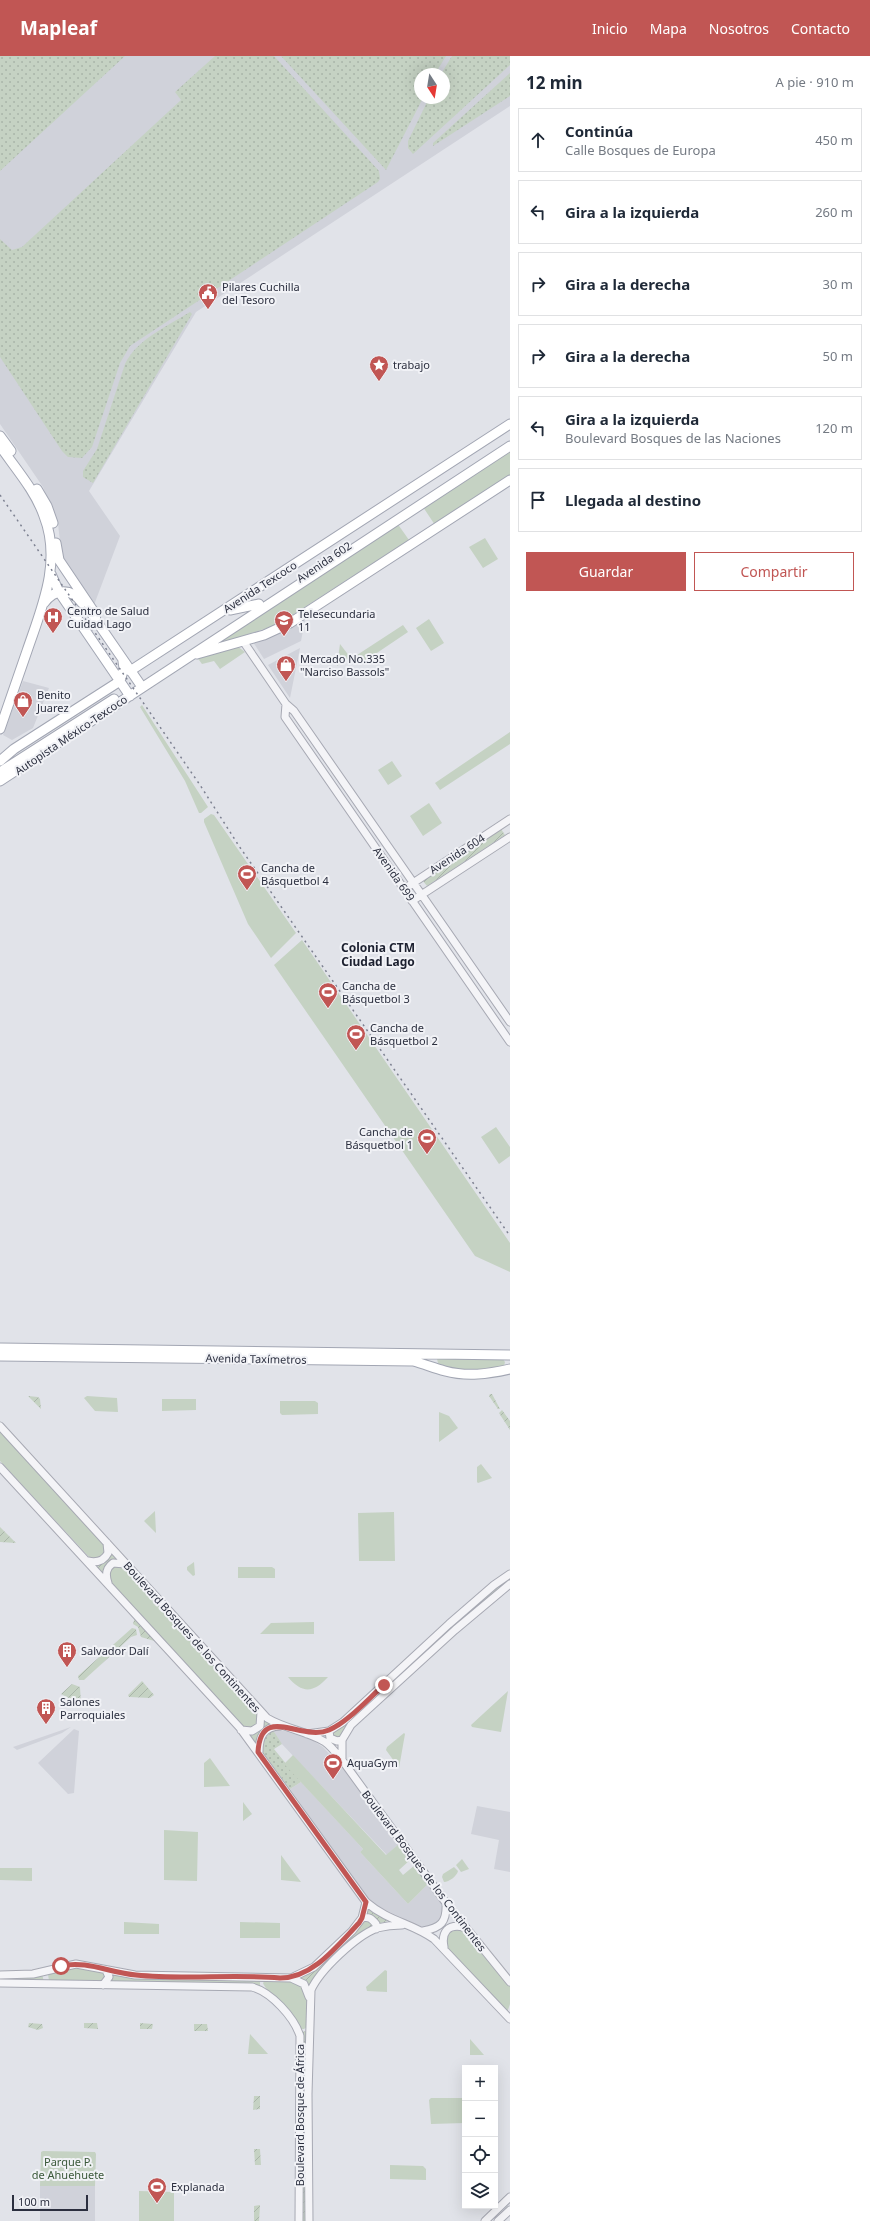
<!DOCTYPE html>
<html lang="es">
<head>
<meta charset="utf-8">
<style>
  body { margin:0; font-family:"Noto Sans",sans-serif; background:#f2f2f3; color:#1f2937 }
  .controls { position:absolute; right:12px; bottom:12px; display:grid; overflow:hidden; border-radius:0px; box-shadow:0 4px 16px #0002 }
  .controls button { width:36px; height:36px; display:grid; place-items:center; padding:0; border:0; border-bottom:1px solid #e0e1e3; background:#fff; color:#1f2937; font:20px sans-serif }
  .compass { position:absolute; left:414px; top:12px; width:36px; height:36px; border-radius:50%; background:#fff; box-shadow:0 4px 16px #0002; rotate:168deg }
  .scale { position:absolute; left:12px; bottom:10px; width:76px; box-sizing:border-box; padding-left:4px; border:2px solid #2b2f3f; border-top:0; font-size:11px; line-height:14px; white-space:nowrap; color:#2b2f3f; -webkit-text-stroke:3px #f1f2f6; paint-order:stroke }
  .stop { position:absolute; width:12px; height:12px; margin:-9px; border:3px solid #c15654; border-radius:50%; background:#fff }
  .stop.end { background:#c15654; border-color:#fff; box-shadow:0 1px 4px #0008 }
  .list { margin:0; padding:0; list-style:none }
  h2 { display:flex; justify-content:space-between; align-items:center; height:52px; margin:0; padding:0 16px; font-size:17px }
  h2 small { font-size:13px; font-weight:400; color:#747a83 }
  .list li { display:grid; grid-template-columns:26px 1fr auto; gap:12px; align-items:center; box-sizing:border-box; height:64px; margin:0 8px 8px; padding:0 8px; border:1px solid #e0e1e3; border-radius:0px }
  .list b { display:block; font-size:15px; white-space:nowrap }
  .list p { margin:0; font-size:13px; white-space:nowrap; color:#747a83 }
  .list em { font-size:13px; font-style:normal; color:#747a83 }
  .actions { display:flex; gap:8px; padding:12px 16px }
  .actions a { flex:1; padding:9px 0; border:1px solid #c15654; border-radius:0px; text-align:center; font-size:14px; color:#c15654 }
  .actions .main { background:#c15654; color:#fff }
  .icon { flex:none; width:22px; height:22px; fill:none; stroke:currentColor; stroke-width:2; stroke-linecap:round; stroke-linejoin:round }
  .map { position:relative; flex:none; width:510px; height:2165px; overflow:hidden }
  header { display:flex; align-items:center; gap:24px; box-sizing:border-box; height:56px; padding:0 20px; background:#c15654; color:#fff }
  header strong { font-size:19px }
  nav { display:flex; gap:22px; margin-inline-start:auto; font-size:14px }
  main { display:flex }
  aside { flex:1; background:#fff }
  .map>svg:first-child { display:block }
  .built { fill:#d0d2da; fill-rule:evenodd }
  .grass { fill:url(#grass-dots) }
  .park { fill:#c5d2c3 }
  .garden { fill:url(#garden-furrows) }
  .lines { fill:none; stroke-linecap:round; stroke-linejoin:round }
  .minor-casing { stroke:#a7a9b3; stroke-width:9 }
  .major-casing { stroke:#a2a6b3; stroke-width:11 }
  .minor { stroke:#f4f4f7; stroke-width:7 }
  .major { stroke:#fff; stroke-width:9 }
  .rail { stroke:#7d8191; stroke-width:1.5; stroke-dasharray:2 4; stroke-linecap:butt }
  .route { stroke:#c15654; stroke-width:5 }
  .labels { text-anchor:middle; stroke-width:4; stroke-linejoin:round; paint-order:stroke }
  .poi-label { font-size:11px; fill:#2b2f3f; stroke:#f1f2f6; text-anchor:start }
  .street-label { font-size:11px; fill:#2b2f3f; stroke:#f1f2f6 }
  .park-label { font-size:11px; fill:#3b593a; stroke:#f1f2f6 }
  .neighbourhood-label { font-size:12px; font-weight:bold; fill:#1d2130; stroke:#f1f2f6 }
</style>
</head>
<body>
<header>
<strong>Mapleaf</strong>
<nav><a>Inicio</a><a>Mapa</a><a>Nosotros</a><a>Contacto</a></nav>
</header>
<main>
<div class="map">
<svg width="510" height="2165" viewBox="0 0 510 2165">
  <defs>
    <pattern id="grass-dots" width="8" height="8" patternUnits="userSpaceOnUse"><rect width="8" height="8" fill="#c5d2c3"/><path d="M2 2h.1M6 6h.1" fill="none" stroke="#a9b5a9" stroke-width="1.8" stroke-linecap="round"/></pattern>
    <pattern id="garden-furrows" width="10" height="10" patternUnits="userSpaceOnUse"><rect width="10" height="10" fill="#c5d2c3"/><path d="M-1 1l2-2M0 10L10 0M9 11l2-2" fill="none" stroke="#a9b5a9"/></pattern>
  </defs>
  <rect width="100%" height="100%" fill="#e1e3e9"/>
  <path class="built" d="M0,0H510V50L196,256L89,435L120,480L94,549L62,503L58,468L43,431L0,368ZM420,18H444V42H420Z
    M305,564L301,585L264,603L253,586L278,578Z
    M300,592L290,642L268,609Z
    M23,625L49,632L33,672L12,684L3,679Z
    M71,1671L62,1677L17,1694L13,1691Z
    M74,1673L79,1675L74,1737L68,1738L38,1707Z
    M273,1674H281L312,1684L323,1691L346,1716L399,1788L387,1799L280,1686Z
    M301,1726L363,1793L360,1796L408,1848L428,1828L443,1850L442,1864L429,1871H423L397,1862L376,1851L364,1837L290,1733Z
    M477,1750L510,1756V1816L494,1813L499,1784L471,1778Z
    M40,2130H95V2165H40Z"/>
  <path class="grass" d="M0,0H125L0,115Z
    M215,0H274L379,115L380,123L378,126L130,290L120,307L92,391L82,402L68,401L62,395L0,301V183L12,194L22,191L181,44L175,36Z
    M281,0H446L435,18H420V42H423L386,114Z
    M452,0H510V9L413,98L408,92V85L429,42H444V18H441Z
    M510,17V40L433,90V87Z
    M190,256L192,258L93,427L83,421V415L97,393L125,308C137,283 168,270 190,256Z
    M273,1674L282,1688L274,1693L301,1726L290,1733L263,1697V1684Z"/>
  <path class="park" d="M510,393V420L435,469L423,451Z
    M397,467L409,484L277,569L211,590Z
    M485,482L498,503L483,512L469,491Z
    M429,563L444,587L431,595L416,572Z
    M403,569L408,576L362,607L357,599Z
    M340,588L350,601L337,610Z
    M237,590L245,596L220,613L214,605L202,608L196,600Z
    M142,649L208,751L201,757H199L185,725L140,651Z
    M510,676V688L440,734L435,727Z
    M392,705L402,720L388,729L378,714Z
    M429,747L442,767L423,780L410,760Z
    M211,758L214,759L296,877L271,902L248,868L204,766V763Z
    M302,884L510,1187V1216L475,1200L274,909Z
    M496,1071L510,1091V1100L499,1108L481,1081Z
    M440,1301L502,1302L505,1306L504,1310L478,1316L439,1311L437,1303Z
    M87,1340L117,1342L118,1356L95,1355L84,1342Z
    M162,1343H196V1354L162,1355Z
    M280,1345H315L318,1347V1358L282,1359L280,1357Z
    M439,1356L449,1360L458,1372L439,1386Z
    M0,1375L105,1489V1498L100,1503L90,1502L0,1405Z
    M481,1408L492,1422L478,1427L477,1426V1411Z
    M155,1455V1456L156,1477L144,1465Z
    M394,1456L395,1505H359L358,1457Z
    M194,1506L195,1519L193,1520L187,1514V1511Z
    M114,1508L125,1511L258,1654V1667L253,1671H243L109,1524L110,1511Z
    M238,1511H272L275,1513V1522H238Z
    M510,1520V1528L371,1653L344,1682L335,1683L331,1676L462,1558Z
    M314,1566V1578H260L271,1567Z
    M288,1621H328C314,1637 302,1638 288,1621Z
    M508,1635L501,1676L472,1671L471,1669Z
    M264,1663L275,1669C262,1669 257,1677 256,1688L247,1676Z
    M404,1677L405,1678L399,1712L386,1694L387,1691Z
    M293,1699L386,1799L399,1788L410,1804L399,1814L403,1819L415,1809L428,1828L408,1848L360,1796L363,1793L284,1708Z
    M210,1702L230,1730L204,1731V1707Z
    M243,1746L252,1758L243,1765Z
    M164,1774L198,1776L197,1825L164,1824Z
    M281,1799L301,1826L281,1824Z
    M462,1803L469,1813L461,1816L456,1809Z
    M454,1811L458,1815C457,1820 449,1826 444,1826L442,1821L443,1818Z
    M0,1812H32V1825L0,1824Z
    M124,1866L159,1868V1878H124Z
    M240,1866L280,1867V1882H240Z
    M453,1873L461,1874L510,1930V1948L507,1957L444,1889L448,1875Z
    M76,1910L104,1916L107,1919L103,1926L49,1925L48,1918Z
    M385,1914L387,1915V1936L367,1935L366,1931Z
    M42,1917L44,1927L0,1926V1920Z
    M111,1917L260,1924V1932L108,1927Z
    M266,1923C310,1926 308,1927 308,1970L304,1973H300C295,1966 263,1931 263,1927Z
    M250,1978L268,1998H248Z
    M470,1983L484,1999H470Z
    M431,2042H464L465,2067L431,2068L429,2044Z
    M43,2095L95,2096L96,2098L95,2130H40L41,2096Z
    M390,2109L423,2110L426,2113V2124L390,2123Z
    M139,2135L174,2136V2165H139Z"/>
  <path class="garden" d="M501,773L505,779L427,830L423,825Z
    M490,1338H492L500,1353H498L489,1340Z
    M28,1340L38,1341L40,1343L41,1353Z
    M502,1354L510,1365V1374L499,1357Z
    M0,1471L16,1487L0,1486Z
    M111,1496L120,1506L104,1519L96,1509L105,1507Z
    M135,1561L161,1587L141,1581L138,1571L133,1568Z
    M132,1572L136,1573L137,1579L131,1581L84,1624H79L78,1620Z
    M142,1625L154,1639L150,1642L129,1641L128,1639Z
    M72,1628L80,1631L81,1648L61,1638Z
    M366,1851L388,1865L377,1868L366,1859Z
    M365,1863H369L374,1871C352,1884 321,1909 309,1932L298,1922C323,1914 347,1882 365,1863Z
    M29,1967L42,1968L43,1972L38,1974L28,1971Z
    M84,1967H97L98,1973L84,1972Z
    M140,1967L153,1968L152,1973H140Z
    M194,1968H207L208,1975H194Z
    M308,1975L307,2165H302L300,1976Z
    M254,2040H260V2053L253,2054Z
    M254,2093H260L261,2109H255Z
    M260,2149L259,2165H254V2150Z"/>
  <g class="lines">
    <g class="minor-casing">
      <path id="minor" d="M243,585L286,648L294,655L510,966
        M286,648L285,661L510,986
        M404,833L510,763
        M412,845L510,781
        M0,1370L267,1662C285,1673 307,1675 325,1686C331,1690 337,1698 342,1704L446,1847L510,1926
        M0,1411L240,1672L366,1846C389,1866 412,1867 434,1883L510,1963
        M88,1505C97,1507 104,1505 108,1497L107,1487
        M108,1527C105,1518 106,1512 113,1507L125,1508
        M241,1674L252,1675L260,1670L261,1656
        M329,1675L330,1682L337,1685L342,1684
        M307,1678L329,1675L343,1666L449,1568L494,1529L510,1518
        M259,1696C259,1681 263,1671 280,1670
        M342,1704V1684L351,1669L455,1574L510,1528
        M362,1862C369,1860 372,1863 376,1868V1873
        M423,1875C441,1872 447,1866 446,1847
        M444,1891C441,1876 448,1868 463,1871
        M0,1919L33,1918L76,1908L135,1919L291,1922L314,1911L352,1875L362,1862L366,1846
        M291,1922L304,1928L309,1941
        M0,1927L252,1931C271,1936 294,1961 300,1980L299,2165
        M103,1929L109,1921L106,1914
        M309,2165L308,2038L311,1934C320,1914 356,1880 377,1872C385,1870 393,1869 402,1869
        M485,2165L510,2141
        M498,2165L510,2154"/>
    </g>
    <g class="major-casing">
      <path id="major" d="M0,380L11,395
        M0,390C15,412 35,434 44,460C62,506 42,551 27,595C18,621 9,647 0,673
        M37,433L47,450L53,467
        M56,487L59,504L94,556L96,564
        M51,518L59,536L130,640
        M44,547C55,532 72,532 82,547
        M230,554L259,548
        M93,560L142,631
        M197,598L264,579L290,567L510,424
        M130,615L510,368
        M0,705L14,693L120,625L124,612L123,605
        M0,716L114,643
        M0,725L510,390
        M0,1292L510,1299
        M0,1300L413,1305C424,1308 434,1312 445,1315C467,1321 488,1318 510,1313"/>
    </g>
    <use href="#minor" class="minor"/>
    <use href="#major" class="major"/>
    <path class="rail" d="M0,439L200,729L239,790L510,1180"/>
  </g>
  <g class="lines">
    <path class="route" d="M61,1910C87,1904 110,1917 136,1919C184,1924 232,1918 280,1922C313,1922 337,1890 359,1867L362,1862L366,1846L258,1696C261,1647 301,1686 329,1674C348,1666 369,1642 384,1629"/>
  </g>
  <defs>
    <g id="civic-pin" transform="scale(1)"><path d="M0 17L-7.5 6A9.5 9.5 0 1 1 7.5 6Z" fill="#c15654" stroke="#f1f2f6"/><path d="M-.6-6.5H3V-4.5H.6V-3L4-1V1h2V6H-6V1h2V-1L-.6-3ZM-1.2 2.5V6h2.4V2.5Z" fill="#fff"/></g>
    <g id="sight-pin" transform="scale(1)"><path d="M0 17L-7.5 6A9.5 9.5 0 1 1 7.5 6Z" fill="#c15654" stroke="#f1f2f6"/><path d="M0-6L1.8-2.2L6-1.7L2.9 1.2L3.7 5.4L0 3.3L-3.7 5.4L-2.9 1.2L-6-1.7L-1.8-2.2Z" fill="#fff"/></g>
    <g id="hospital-pin" transform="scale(1)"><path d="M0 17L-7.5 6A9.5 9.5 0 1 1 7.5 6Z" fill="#c15654" stroke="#f1f2f6"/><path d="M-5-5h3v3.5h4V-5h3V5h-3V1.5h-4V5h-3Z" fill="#fff"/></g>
    <g id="school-pin" transform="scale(1)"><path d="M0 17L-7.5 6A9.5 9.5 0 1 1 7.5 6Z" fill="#c15654" stroke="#f1f2f6"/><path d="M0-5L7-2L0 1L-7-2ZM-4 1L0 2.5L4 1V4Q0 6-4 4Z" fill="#fff"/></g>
    <g id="shop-pin" transform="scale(1)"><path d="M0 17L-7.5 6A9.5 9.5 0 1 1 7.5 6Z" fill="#c15654" stroke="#f1f2f6"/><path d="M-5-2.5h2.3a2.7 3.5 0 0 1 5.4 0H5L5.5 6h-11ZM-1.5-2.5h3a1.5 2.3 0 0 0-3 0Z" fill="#fff"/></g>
    <g id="stadium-pin" transform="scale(1)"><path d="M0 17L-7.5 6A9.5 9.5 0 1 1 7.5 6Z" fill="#c15654" stroke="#f1f2f6"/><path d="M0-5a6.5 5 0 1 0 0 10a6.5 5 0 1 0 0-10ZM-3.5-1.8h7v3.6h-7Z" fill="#fff"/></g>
    <g id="building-pin" transform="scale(1)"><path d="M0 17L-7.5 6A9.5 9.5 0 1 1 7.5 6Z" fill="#c15654" stroke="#f1f2f6"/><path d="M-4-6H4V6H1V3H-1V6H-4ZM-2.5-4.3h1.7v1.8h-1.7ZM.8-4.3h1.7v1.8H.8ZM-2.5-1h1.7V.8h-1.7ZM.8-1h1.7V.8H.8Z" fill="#fff"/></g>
  </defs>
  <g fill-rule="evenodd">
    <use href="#civic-pin" x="208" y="237"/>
    <use href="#sight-pin" x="379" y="309"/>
    <use href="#hospital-pin" x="53" y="561"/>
    <use href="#school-pin" x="284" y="564"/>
    <use href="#shop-pin" x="286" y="609"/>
    <use href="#shop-pin" x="23" y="645"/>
    <use href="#stadium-pin" x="247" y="818"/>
    <use href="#stadium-pin" x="328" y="936"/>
    <use href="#stadium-pin" x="356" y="978"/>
    <use href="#stadium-pin" x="427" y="1082"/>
    <use href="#building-pin" x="67" y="1595"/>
    <use href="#building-pin" x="46" y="1652"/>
    <use href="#stadium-pin" x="333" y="1707"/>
    <use href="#stadium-pin" x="157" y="2131"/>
  </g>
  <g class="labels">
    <g class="poi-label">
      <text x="222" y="235">Pilares Cuchilla<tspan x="222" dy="13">del Tesoro</tspan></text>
      <text x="393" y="313">trabajo</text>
      <text x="67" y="559">Centro de Salud<tspan x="67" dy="13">Cuidad Lago</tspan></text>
      <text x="298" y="562">Telesecundaria<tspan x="298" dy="13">11</tspan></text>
      <text x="300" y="607">Mercado No.335<tspan x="300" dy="13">"Narciso Bassols"</tspan></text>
      <text x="37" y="643">Benito<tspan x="37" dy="13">Juarez</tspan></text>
      <text x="261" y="816">Cancha de<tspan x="261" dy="13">Básquetbol 4</tspan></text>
      <text x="342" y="934">Cancha de<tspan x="342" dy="13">Básquetbol 3</tspan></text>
      <text x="370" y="976">Cancha de<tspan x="370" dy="13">Básquetbol 2</tspan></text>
      <text x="413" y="1080" text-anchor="end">Cancha de<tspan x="413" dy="13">Básquetbol 1</tspan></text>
      <text x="81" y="1599">Salvador Dalí</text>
      <text x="60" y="1650">Salones<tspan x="60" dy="13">Parroquiales</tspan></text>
      <text x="347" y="1711">AquaGym</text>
      <text x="171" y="2135">Explanada</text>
    </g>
    <g class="street-label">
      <text transform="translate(324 506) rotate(-34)" y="4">Avenida 602</text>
      <text transform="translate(260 531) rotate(-33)" y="4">Avenida Texcoco</text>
      <text transform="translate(71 679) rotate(-34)" y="4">Autopista México-Texcoco</text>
      <text transform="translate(457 798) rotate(-33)" y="4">Avenida 604</text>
      <text transform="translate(394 818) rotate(55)" y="4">Avenida 699</text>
      <text transform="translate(256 1303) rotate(1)" y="4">Avenida Taxímetros</text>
      <text transform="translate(192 1581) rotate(48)" y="4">Boulevard Bosques de los Continentes</text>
      <text transform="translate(424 1815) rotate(53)" y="4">Boulevard Bosques de los Continentes</text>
      <text transform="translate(300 2059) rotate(-90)" y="4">Boulevard Bosque de África</text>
    </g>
    <g class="park-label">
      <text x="68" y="2110">Parque P.<tspan x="68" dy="13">de Ahuehuete</tspan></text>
    </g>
    <g class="neighbourhood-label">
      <text x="378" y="896">Colonia CTM<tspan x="378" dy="14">Ciudad Lago</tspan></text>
    </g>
  </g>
</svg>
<div class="controls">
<button>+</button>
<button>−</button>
<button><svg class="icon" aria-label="locate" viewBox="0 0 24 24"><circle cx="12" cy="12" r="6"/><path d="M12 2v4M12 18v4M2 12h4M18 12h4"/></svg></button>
<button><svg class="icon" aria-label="layers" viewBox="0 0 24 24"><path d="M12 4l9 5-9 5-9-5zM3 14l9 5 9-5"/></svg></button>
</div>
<svg class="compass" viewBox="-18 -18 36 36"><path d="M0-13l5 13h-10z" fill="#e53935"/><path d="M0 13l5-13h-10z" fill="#747a83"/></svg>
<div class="scale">100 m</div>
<div class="stop" style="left:61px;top:1910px"></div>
<div class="stop end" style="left:384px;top:1629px"></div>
</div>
<aside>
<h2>12 min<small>A pie · 910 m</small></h2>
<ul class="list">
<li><svg class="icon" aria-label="ahead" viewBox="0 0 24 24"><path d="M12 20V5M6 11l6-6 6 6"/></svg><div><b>Continúa</b><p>Calle Bosques de Europa</p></div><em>450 m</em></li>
<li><svg class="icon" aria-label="left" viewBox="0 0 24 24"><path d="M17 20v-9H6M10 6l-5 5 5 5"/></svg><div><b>Gira a la izquierda</b></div><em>260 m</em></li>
<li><svg class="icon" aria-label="right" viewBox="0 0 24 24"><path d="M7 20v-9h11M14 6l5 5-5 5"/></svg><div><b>Gira a la derecha</b></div><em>30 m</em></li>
<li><svg class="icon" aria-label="right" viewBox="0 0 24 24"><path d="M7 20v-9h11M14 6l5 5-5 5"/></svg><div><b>Gira a la derecha</b></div><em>50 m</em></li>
<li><svg class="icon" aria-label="left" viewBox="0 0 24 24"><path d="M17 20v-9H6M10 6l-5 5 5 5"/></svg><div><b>Gira a la izquierda</b><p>Boulevard Bosques de las Naciones</p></div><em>120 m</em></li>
<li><svg class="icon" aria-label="arrive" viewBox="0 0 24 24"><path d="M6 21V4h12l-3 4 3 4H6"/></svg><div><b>Llegada al destino</b></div></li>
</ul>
<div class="actions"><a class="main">Guardar</a><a>Compartir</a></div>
</aside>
</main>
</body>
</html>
